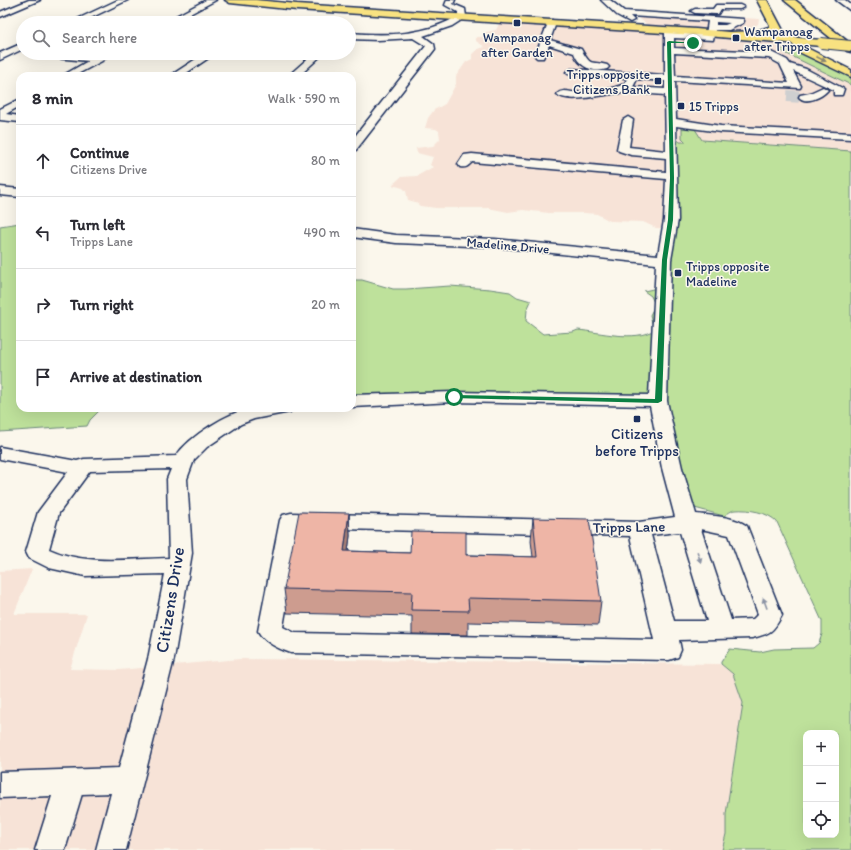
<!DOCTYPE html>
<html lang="en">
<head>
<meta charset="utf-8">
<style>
  body { margin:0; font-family:Itim,sans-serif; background:#f2f2f3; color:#2b2b33 }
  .controls { position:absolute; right:12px; bottom:12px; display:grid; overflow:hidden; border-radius:8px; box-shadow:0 4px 16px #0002 }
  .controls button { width:36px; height:36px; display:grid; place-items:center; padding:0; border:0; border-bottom:1px solid #e1e1e2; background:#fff; color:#2b2b33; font:20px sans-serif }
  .stop { position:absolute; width:12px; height:12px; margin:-9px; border:3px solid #0b8043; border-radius:50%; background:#fff }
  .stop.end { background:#0b8043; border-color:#fff; box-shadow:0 1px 4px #0008 }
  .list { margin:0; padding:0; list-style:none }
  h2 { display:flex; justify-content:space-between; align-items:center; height:52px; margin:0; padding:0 16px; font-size:17px }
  h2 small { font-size:13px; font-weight:400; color:#7c7c81 }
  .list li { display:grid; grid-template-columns:26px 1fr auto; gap:12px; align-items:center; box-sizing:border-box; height:72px; padding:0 16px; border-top:1px solid #e1e1e2 }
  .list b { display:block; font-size:15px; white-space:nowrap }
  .list p { margin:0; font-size:13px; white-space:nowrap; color:#7c7c81 }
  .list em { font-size:13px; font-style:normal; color:#7c7c81 }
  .icon { flex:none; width:22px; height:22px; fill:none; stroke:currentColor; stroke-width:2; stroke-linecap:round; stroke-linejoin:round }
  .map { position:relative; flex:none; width:851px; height:850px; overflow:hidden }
  .search { position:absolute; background:#fff; box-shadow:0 4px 16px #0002; left:16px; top:16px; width:340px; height:44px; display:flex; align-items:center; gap:10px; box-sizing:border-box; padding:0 14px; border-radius:22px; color:#7c7c81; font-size:15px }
  .panel { position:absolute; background:#fff; box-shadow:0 4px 16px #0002; left:16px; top:72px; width:340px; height:340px; border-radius:12px }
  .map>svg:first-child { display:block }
  .built { fill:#f7e3d7 }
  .green { fill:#bee19b; stroke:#6c887c; fill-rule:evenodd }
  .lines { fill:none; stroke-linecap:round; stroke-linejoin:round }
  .minor-tunnel { stroke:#cecfd0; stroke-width:12; stroke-dasharray:12 6; stroke-linecap:butt }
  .minor-casing { stroke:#1b2f5e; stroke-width:3 }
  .major-casing { stroke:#1b2f5e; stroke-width:3 }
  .highway-casing { stroke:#1b2f5e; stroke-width:3 }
  .minor { fill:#fbf7ec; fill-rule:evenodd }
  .major { fill:#f8e281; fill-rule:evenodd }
  .highway { fill:#f8e281; fill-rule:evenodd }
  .major-bridge-casing { stroke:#1b2f5e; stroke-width:12; stroke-linecap:butt }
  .major-bridge { stroke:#f8e281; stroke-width:10 }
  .wall { fill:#cd9c8f; stroke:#1b2f5e }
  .shaded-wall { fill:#a77f74; stroke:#1b2f5e }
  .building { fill:#eeb5a6; stroke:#1b2f5e }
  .oneway { fill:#8a8870 }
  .oneway2 { fill:#8b93a5 }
  .route { fill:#0b8043 }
  .poi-dot { fill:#1b2f5e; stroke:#fbf7ec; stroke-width:1.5 }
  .labels { text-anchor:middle; stroke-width:3; stroke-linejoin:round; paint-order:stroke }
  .far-poi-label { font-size:13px; fill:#1b2f5e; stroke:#fbf7ec; text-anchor:start }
  .far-street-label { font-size:13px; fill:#1b2f5e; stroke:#fbf7ec }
  .poi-label { font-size:15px; fill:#1b2f5e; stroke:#fbf7ec }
  .street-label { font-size:15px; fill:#1b2f5e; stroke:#fbf7ec }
  .near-street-label { font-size:18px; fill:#1b2f5e; stroke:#fbf7ec }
</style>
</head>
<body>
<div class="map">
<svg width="851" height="850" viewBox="0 0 851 850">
  <rect width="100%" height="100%" fill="#fbf7ec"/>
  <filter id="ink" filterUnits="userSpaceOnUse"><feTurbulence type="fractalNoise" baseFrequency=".025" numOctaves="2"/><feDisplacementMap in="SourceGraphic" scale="8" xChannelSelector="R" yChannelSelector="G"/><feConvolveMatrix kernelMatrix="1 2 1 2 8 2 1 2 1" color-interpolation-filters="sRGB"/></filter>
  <g filter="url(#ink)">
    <path class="built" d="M628,10L759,19L758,24L753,28L787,48L780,50L851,85V151L702,140L685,143L680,142L674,137L671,229L656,228L643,222L610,221L597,214L584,213H549L523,210L508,212L488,208H436L420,206L415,202L408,200L406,191L403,188L392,185L401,177L417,176L433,167L430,165L433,157L417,153L416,148L433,146L440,139L439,131L436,129L425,128L428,118L434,110L445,104L456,84V76L466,62L472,59V54L478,49L485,47L476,41V37H482L486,32L496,30L499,24L494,22L497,20L657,32Z
      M32,569L14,614H87L70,669L119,670L240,659L720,664L733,674L743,703L726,814V834L722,850H0V571Z"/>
    <path class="green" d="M787,48L801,50L851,76V85L779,50Z
      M682,126L695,129L702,140L851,151V850H722L726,834V814L743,703L733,674L721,664V662L730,649L760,652L774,649L813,648L819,643L822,634V621L777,522C768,512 749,509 735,510C732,510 727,514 724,516L691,507L664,404L352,400V280H362L393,289H406L450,286L490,289L510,292L517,297L531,301L527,310L526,321L543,334L573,332L578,330C599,332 635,342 654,330L650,315L655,305L651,296L644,291L653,289L668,261L674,137L680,142H686L682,138ZM806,733H836V835H806Z
      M20,223L18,230L20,231V408H102L90,420L87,426L0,432V226Z"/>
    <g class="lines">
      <path class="minor-tunnel" d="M787,96L804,97"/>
      <g class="minor-casing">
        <path id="minor" d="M29,0H40L0,17V12Z
          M118,0H128L80,23H69Z
          M206,0H216L173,23H163Z
          M447,0H455L453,4L465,9L466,17L452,26L423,36L434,44L435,49L356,150L352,152V140L426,46L413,38L378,40L349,39V33C387,36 424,36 458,16V12L445,5Z
          M601,0H610L624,11L743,19L744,21L743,23L729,30H715L713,40L674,38V48L771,52L787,60L790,64L806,69L844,89L842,95H834V90L793,71L801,86L800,88L675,81L676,119L721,126L851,133V139L721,132L676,126L678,220L671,260L667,401L682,468L696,514C712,516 734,516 747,526L782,615C773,632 770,634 752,638L679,640L681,650L678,657L669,660L291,653C279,649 264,642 258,631L280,520L283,515L291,513L639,522L675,517L662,468L650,406L454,402L352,407V395L454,392L649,395L656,264L495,247L396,243L352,237V229L396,235L495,239L658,255L664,220L666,179L472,162C468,166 467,168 460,167L458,164L464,155L472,154L666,172V158L631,155L619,151L617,149L623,120L628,117L633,120L629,147L666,151L665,95C651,94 636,93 621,93C608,93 567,105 557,94C561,90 566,91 572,92C590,93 607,91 625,84L627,78L568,74L566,72L571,69L665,75V30L666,28H672L673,33L706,35L708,21L630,16L634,20L630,22L617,15ZM716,22L730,23L725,25H716ZM674,53L769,58L780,64L789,83L675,76ZM637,79L665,81V89L633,87ZM300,528L630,536L654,640L295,633L283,627ZM701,529L729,535L758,614L753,619L731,620ZM678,532H680L707,621H674L651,535Z
          M836,0H845L851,5V11Z
          M716,5H740L744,7L740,9H721L718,14H715L695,13L691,11L695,9H713Z
          M552,20L556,23L550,40L581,49C592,68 589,60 607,65L609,67L607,69C593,73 579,67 574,53L549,45L543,58H537L535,56L548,23Z
          M23,43V49L0,60V53Z
          M28,53L100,55L105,58L102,61L74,76H62L88,61L33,56Z
          M205,53H216L182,76H170Z
          M314,53H324L299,76H288Z
          M823,87L828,90C822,97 806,105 799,97L800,95L810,93Z
          M20,99V106L6,114L20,116V122L0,120V109Z
          M0,187L20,189V197L0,195Z
          M251,408H292L290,412L254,419L241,424L207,447L194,460L187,479L192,553L174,659L126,850H96L111,793L82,794L65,850H35L52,796L0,798V772L119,768L148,659L165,574L85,576L49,568L29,558L26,552L38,512L68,472L0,459V447L77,461L84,459L176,456C190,436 227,413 251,408ZM171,469L167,479L169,558C129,559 86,566 49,549L59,513L90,471Z"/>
      </g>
      <g class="major-casing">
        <path id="major" d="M225,0H256L297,4L696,29L821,40L826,43L821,46L696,35L297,10L230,3Z"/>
      </g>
      <g class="highway-casing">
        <path id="highway" d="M757,0H767L785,34L798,38L809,49L851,70V77L801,53L790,42L777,38L774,32L757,37H727L726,35L727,33L731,32L756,31L769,27L770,25Z
          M784,0H795L851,44V52L847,51Z"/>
      </g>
      <use href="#minor" class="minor"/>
      <use href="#major" class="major"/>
      <use href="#highway" class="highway"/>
      <g class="major-bridge-casing">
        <path id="major-bridge" d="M821,43L851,46"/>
      </g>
      <use href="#major-bridge" class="major-bridge"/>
    </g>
    <path class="wall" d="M349,513L350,536L348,551L533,557L531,541L533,518L601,601L598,625L468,622V635L412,634V616L287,613L284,589Z"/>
    <path class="shaded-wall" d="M349,513L350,536L345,575L344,551Z"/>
    <path class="building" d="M299,512L349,513L344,551L410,553L411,531L466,532V555L537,557L533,518L589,519L601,601L468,598L469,611L411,610L412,592L284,589Z"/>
    <defs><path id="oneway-solid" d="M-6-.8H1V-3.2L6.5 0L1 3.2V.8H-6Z"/></defs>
    <use class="oneway" href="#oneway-solid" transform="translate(821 59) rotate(27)"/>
    <g class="oneway2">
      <use href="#oneway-solid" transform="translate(699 557) rotate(72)"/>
      <use href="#oneway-solid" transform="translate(765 603) rotate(-110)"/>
    </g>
  </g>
  <path class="route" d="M669,41L695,43H671L674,178L673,220L667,260L662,401L658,403L452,398L451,397L454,395L655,399L662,260L668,220L670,178L667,42Z"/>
  <g class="poi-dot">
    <rect x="513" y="19" width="8" height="8" rx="2"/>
    <rect x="732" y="34" width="8" height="8" rx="2"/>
    <rect x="654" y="77" width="8" height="8" rx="2"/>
    <rect x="677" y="102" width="8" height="8" rx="2"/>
    <rect x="674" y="269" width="8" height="8" rx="2"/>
    <rect x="633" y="415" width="8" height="8" rx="2"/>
  </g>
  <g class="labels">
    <g class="far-poi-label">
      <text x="744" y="36">Wampanoag<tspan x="744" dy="15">after Tripps</tspan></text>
      <text x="517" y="42" text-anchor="middle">Wampanoag<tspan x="517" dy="15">after Garden</tspan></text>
      <text x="650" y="79" text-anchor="end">Tripps opposite<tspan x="650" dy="15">Citizens Bank</tspan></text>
      <text x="689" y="111">15 Tripps</text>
      <text x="686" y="271">Tripps opposite<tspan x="686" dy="15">Madeline</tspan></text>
    </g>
    <g class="far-street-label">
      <text transform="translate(508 245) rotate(5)" y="5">Madeline Drive</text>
    </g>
    <g class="poi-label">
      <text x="637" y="439">Citizens<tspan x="637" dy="17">before Tripps</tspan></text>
    </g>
    <g class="street-label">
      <text transform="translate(629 527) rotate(-1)" y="5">Tripps Lane</text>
    </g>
    <g class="near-street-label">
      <text transform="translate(170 600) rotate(-81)" y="6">Citizens Drive</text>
    </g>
  </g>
</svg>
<div class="controls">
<button>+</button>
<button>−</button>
<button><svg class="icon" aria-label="locate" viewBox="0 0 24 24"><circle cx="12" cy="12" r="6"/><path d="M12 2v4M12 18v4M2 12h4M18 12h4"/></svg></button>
</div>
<div class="stop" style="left:454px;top:397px"></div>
<div class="stop end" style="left:693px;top:43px"></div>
<div class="search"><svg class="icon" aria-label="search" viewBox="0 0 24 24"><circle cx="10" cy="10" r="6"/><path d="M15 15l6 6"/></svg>Search here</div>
<section class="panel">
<h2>8 min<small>Walk · 590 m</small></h2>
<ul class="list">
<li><svg class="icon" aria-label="ahead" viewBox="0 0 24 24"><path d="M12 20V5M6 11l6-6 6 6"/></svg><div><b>Continue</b><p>Citizens Drive</p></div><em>80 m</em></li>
<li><svg class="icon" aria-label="left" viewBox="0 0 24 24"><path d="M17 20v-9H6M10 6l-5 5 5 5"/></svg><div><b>Turn left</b><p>Tripps Lane</p></div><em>490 m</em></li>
<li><svg class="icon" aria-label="right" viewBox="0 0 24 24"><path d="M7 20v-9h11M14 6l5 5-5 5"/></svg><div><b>Turn right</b></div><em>20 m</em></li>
<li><svg class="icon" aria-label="arrive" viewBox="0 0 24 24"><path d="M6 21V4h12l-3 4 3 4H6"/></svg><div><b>Arrive at destination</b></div></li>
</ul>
</section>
</div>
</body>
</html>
